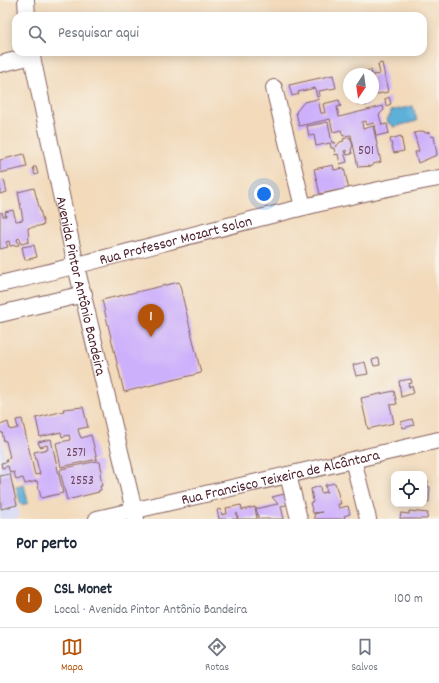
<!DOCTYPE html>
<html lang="pt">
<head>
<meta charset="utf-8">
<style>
  body { margin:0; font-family:Dekko,sans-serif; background:#f6f6f7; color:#1f2937 }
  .controls { position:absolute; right:12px; bottom:12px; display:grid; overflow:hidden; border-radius:8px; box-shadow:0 2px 10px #0003 }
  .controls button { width:36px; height:36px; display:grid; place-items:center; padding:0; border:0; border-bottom:1px solid #e0e1e3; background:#fff; color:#1f2937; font:20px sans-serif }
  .compass { position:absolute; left:343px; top:68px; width:36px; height:36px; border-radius:50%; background:#fff; box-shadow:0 2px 10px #0003; rotate:193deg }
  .you { position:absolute; left:264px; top:194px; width:14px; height:14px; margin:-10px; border:3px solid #fff; border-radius:50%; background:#1a73e8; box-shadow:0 0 0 6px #1a73e833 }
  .badge { display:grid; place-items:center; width:26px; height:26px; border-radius:50%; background:#b45309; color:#fff; font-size:13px; font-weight:700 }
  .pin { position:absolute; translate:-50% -33px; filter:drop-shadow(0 1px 2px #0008) }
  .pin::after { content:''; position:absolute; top:21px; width:14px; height:12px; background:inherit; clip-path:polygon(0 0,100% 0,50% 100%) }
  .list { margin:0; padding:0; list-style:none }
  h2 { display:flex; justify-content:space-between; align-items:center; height:52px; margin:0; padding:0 16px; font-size:17px }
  h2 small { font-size:13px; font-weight:400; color:#747a83 }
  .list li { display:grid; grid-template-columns:26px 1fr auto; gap:12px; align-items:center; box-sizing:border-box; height:56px; padding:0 16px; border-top:1px solid #e0e1e3 }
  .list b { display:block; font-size:15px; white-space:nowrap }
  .list p { margin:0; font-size:13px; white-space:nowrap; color:#747a83 }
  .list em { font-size:13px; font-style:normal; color:#747a83 }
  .icon { flex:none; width:22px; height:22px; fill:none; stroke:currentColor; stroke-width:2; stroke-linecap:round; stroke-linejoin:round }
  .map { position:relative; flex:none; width:439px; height:519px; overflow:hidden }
  .search { position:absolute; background:#fff; box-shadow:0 2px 10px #0003; left:12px; right:12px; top:12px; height:44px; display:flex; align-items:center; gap:10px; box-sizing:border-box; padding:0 14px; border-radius:12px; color:#747a83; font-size:15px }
  .sheet { height:108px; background:#fff }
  nav { display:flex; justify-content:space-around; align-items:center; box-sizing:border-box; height:56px; border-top:1px solid #e0e1e3; background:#fff; font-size:11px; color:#747a83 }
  nav a { display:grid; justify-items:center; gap:2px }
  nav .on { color:#b45309 }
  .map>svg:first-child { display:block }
  .built { fill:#d4d8f9 }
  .water { fill:#5db0d8; stroke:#546882 }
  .building { fill:#cdb0fc }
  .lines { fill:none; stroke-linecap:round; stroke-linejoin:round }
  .minor-casing { stroke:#85605d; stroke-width:18 }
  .minor { stroke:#fff; stroke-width:16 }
  .labels { text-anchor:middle; stroke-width:3.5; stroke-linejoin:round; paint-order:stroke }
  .number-label { font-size:13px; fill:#6b435f }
  .street-label { font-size:15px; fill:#4a1f2b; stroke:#f7f3e8 }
</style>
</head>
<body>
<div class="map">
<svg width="439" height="519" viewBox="0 0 439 519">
  <rect width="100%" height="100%" fill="#f7f3e8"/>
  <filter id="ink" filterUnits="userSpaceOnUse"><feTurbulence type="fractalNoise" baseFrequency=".025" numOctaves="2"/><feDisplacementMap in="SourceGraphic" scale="8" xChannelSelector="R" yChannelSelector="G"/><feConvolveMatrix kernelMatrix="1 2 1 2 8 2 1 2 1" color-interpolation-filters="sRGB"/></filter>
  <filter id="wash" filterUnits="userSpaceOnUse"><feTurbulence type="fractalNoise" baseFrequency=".012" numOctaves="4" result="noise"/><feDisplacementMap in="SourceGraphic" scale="16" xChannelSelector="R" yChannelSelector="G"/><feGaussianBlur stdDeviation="0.9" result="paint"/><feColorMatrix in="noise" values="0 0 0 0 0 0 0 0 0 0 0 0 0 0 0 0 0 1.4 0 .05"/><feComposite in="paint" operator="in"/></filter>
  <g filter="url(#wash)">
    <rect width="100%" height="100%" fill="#f2dabb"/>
    <path class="built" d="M0,431L20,517L10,519H0Z"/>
    <path class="water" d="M413,106L417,121L393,127L392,124L388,123L387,119L391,114L390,111Z
      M24,485L28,503L21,505L16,487Z"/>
    <g id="blocks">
      <path class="building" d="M382,63L388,92L373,95V75L380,74L378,64Z
        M371,70L372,74H357L356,73Z
        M333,75L336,88L319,91L320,96L317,97L315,88L298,92L299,94L292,96L289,85Z
        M389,97L391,104L386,106L385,99Z
        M351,98H369L371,100L366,106L360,103L359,105L350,100Z
        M318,99L321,113H325L323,104L339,100L341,106L337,107L339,117L383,106L384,110L379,115L382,125L387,124L389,133L376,136L374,123L366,125V121L362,122L363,129L373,126L381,162L373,164V166L358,167L351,135L343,136L341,130L333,132L330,119L299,126L296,112L304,102Z
        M328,122L332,143L335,142L336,147L340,142L344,141L343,139L350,137L353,146L351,149L352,154L347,155L346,150L344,151L347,162L340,164L338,154L335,155L334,148H331L330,143L316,146L314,135L309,136L307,126Z
        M424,131L425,133L430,132L431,137L434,136L437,155L418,163L415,152L419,151L414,133Z
        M401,136L404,151L394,153L390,139Z
        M24,154L27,167L0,173V160Z
        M333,165L334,170L344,168L349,190L340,192L339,190L320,194L314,169Z
        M33,167H36L38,174L35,175Z
        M4,180L7,192L0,194V181Z
        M34,188L44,225L28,228L29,242L21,244L20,238L17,239L19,245L10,246L9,241L6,242L8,247L0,249V213L2,212L3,216H6L5,212L13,210L16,221L23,220L18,192Z
        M34,245L37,257L25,260L22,247Z
        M179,282L201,373L124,392L102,300Z
        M379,358L380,365L374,366L372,360Z
        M365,362L368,374L356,376L353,365Z
        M411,379L412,383L408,384L409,387L412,386L414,393L401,397L399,381Z
        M394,391L397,404L390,405L394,423L368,429L361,398Z
        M83,407L88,427L78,429L79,433L81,438L91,435L97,459L61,467L56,443L70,440L69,435L62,437L61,432L40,437L36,418L64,411L63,409Z
        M22,419L35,475L40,474L34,452L48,449L47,445L40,447L38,442L51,439L63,493L41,498L37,481L25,484L23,478L16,480L14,472L10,473L8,466L2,468L1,463L7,462L6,459L10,458L6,441H4L2,432L0,433V425L8,422L10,430L18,428L16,420Z
        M412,419L414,425L403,428L401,422Z
        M97,461V462H100L102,472L100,473L102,486H100L101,490L98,491L99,492L67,500L60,471L61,469Z
        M10,474L17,505L1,509L0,476Z
        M424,480L428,481L427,486L430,487L429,502H424Z
        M335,483L341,504H338L339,508L348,506L350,514L344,516L345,519H315L314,514L322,512L313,513L310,503L313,502L311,489L320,486L321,493L327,492L325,485Z
        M297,491L295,503L281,506L284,519H259L256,509L277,504L279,505L272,497Z
        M241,505L242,510L255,507L257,519H238L237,513V519H219L217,510L221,509L222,515L225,514H227L226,508Z
        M409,511L428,513L427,519H400L401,513L409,514Z"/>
    </g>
  </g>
  <g filter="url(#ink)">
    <use href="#blocks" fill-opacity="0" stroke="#85605d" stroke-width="1"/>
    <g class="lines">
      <g class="minor-casing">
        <g id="minor">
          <path d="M26,0L27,16"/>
          <path id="s1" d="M31,52L76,266L136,519"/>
          <path d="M0,64L32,56"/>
          <path d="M274,88L303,207"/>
          <path id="s2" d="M0,284C146,250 291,205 439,178"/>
          <path d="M0,314L84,294"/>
          <path d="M353,460L368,519"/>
          <path d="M288,475L299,519"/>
          <path id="s3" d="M97,519L439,440"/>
        </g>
      </g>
      <use href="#minor" class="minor"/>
    </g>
  </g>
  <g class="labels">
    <g class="number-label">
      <text x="366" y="154">501</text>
      <text x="76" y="456">2571</text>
      <text x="82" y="484">2553</text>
    </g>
    <g class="street-label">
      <text dy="5" stroke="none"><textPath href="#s2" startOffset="181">Rua Professor Mozart Solon</textPath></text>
      <text dy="5" stroke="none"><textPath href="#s1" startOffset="239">Avenida Pintor Antônio Bandeira</textPath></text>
      <text dy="5" stroke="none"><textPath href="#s3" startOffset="188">Rua Francisco Teixeira de Alcântara</textPath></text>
    </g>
  </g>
</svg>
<div class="controls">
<button><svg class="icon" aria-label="locate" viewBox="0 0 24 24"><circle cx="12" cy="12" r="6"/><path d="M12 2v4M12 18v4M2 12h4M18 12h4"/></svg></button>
</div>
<svg class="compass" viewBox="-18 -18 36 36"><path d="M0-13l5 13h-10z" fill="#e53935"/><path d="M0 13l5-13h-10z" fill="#747a83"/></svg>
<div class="you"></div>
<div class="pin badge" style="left:151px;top:337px">1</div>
<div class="search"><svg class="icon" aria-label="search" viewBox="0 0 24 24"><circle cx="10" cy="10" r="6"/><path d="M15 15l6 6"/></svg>Pesquisar aqui</div>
</div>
<section class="sheet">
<h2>Por perto<small></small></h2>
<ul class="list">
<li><span class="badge">1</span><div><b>CSL Monet</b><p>Local · Avenida Pintor Antônio Bandeira</p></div><em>100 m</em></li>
</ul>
</section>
<nav>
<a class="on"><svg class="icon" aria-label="map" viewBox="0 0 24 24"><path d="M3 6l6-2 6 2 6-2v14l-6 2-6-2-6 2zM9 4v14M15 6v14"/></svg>Mapa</a>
<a><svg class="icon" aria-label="directions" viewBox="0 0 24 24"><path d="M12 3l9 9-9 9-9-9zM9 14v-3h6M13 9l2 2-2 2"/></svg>Rotas</a>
<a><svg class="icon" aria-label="saved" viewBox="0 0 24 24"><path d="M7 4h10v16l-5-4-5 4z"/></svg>Salvos</a>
</nav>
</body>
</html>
